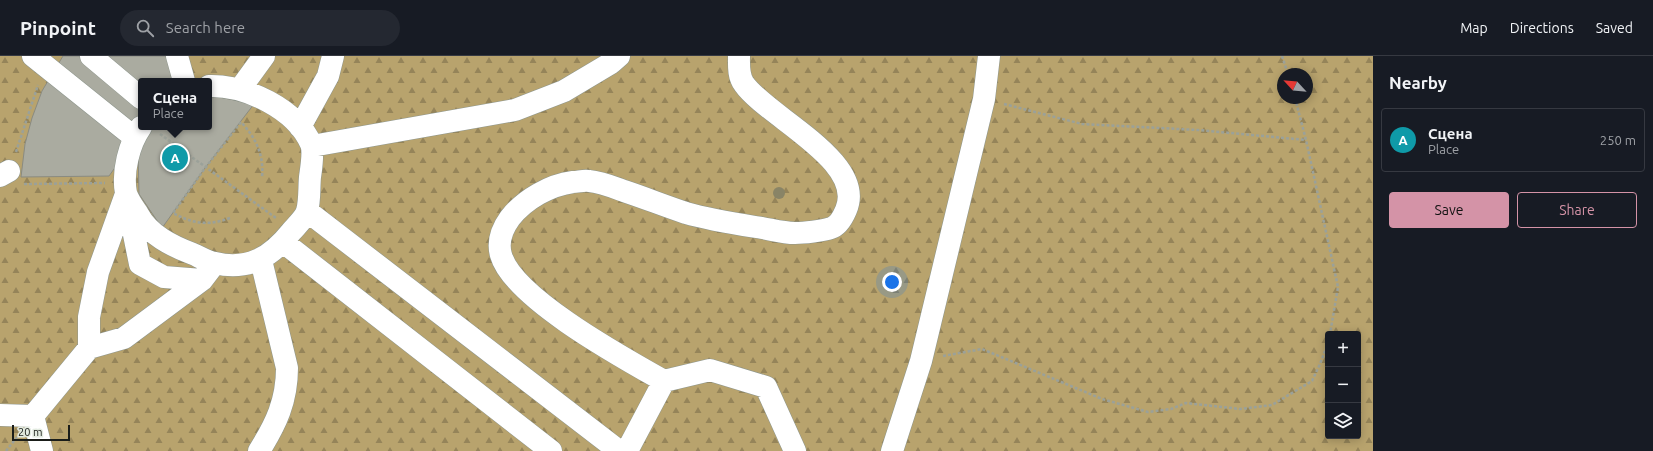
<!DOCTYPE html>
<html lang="en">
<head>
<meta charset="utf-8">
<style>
  body { margin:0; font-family:Ubuntu,sans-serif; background:#242831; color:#f1f3f6 }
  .controls { position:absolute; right:12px; bottom:12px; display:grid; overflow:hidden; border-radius:4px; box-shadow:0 2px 10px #0003 }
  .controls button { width:36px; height:36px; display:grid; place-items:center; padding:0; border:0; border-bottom:1px solid #363941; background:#171b24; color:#f1f3f6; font:20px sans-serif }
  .compass { position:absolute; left:1277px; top:12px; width:36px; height:36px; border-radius:50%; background:#171b24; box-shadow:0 2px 10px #0003; rotate:296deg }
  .scale { position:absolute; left:12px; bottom:10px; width:58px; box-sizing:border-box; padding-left:4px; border:2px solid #1a1d19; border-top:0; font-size:11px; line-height:14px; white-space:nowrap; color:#1a1d19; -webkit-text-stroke:3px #e3ebe1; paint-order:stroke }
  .you { position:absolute; left:892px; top:226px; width:14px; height:14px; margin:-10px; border:3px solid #fff; border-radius:50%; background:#1a73e8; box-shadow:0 0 0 6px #1a73e833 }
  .badge { display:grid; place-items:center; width:26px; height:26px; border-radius:50%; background:#d493a7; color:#fff; font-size:13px; font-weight:700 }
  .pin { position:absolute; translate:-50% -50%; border:2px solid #fff; box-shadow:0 1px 4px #0006 }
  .popup { position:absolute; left:138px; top:22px; width:74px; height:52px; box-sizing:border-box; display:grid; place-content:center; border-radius:4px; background:#171b24; filter:drop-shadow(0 1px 3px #0005); font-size:13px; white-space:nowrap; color:#9ea1a6 }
  .popup b { font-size:15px; color:#f1f3f6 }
  .popup::after { content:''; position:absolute; left:50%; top:100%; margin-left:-8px; border:8px solid transparent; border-top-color:#171b24 }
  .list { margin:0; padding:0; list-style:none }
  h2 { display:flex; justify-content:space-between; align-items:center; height:52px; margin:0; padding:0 16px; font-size:17px }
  h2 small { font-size:13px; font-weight:400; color:#9ea1a6 }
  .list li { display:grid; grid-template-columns:26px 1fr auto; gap:12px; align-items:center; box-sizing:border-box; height:64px; margin:0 8px 8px; padding:0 8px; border:1px solid #363941; border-radius:4px }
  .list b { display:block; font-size:15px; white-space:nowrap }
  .list p { margin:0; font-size:13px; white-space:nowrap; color:#9ea1a6 }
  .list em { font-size:13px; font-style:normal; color:#9ea1a6 }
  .actions { display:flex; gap:8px; padding:12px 16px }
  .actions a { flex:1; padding:9px 0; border:1px solid #d493a7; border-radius:4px; text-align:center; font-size:14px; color:#d493a7 }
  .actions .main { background:#d493a7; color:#111 }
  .icon { flex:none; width:22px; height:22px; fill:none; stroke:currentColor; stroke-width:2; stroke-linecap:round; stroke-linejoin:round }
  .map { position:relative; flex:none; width:1373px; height:395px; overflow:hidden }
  header { display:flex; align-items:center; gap:24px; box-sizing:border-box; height:56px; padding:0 20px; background:#171b24; border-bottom:1px solid #363941 }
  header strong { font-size:19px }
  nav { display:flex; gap:22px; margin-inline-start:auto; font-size:14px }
  .search { width:280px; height:36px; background:#242831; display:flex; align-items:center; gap:10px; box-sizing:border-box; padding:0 14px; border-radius:22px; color:#9ea1a6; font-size:15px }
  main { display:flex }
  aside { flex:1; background:#171b24 }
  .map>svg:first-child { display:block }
  .forest { fill:url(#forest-firs); fill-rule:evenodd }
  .building { fill:#aaaba0; stroke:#8a8b81 }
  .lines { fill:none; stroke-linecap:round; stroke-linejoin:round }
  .minor-casing { stroke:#8e968d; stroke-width:23 }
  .path { stroke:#9ba199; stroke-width:2.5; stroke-dasharray:3 2; stroke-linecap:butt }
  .minor { stroke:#fff; stroke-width:22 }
  .tree { fill:#898466 }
</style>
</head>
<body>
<header>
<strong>Pinpoint</strong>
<div class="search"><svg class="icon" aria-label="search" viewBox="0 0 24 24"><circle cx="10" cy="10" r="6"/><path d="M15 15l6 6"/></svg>Search here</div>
<nav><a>Map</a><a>Directions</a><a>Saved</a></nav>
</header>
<main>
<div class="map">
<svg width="1373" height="395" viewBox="0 0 1373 395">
  <defs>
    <pattern id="forest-firs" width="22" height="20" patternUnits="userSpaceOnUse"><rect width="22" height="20" fill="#b8a36d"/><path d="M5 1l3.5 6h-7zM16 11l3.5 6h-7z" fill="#958459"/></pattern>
  </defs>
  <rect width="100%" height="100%" fill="#e3ebe1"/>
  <path class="forest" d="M0,0H1373V395H0ZM1283,18H1307V42H1283ZM141,25H209V71H141ZM1328,278H1358V380H1328Z"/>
  <path class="building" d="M63,0H182L177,25H141V71H144L109,120L21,121L25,88L32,62L42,35Z
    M219,41L254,48L205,112L162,172L139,138L138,93L152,71H209V42Z"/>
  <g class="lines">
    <g class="minor-casing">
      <path id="minor" d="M33,0L134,81
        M91,0L141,42
        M177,0L184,25
        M739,0C739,9 738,20 744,28C767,61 867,105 846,154C843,161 838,170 831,172C823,175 803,177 795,177C784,177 773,174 762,172C737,168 710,164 686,157C665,150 645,142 624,135C613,131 601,126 589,125C584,124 578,126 573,126C550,129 525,143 510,162C502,173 497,185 501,199C513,242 625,303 664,325L710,314L766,331L795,395
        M240,33L264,0
        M141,71C129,88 122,116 126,137C128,144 134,152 138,158C149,179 172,190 193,198C200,201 208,206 215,207C248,215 271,201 291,176C296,170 305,162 307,155C310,145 309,131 310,121C311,114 314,95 311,88C296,53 246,29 209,30
        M300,71L328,20L333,0
        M312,90L515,54L564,35L611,7L619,0
        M0,120L9,115
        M128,149L140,208L164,221L202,224
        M307,155L619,395
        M283,186L551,395
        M89,292V261L98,216L126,138
        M0,359L33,360
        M33,360L89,292L124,282L202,224L215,207
        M33,360L42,395
        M259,395C276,368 287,345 287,312L261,204
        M627,395L664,325
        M892,395L921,305L984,43L989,0"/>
    </g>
    <path class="path" d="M1282,0L1288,18
      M1295,42L1306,84L1338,231L1330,278
      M1004,48L1082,68L1198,74L1306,84
      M160,78L276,162
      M16,96L38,29
      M24,128L105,127
      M230,162C209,170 193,168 173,157L205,112L241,66C256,82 264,99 262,121
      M943,300L982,293L1102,343L1148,356L1171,353L1186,347L1240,353L1272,349L1312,325L1320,308L1328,287
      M6,395L17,381"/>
    <use href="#minor" class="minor"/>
  </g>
  <circle class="tree" cx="779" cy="137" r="6"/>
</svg>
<div class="controls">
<button>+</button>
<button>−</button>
<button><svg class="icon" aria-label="layers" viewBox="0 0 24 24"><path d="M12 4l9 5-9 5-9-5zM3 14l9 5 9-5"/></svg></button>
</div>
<svg class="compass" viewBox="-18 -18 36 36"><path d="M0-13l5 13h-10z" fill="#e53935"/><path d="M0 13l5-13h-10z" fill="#9ea1a6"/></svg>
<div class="scale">20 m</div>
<div class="you"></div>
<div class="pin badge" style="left:175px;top:102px;background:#0f9aa8">A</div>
<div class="popup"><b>Сцена</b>Place</div>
</div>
<aside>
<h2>Nearby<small></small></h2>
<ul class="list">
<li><span class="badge" style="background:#0f9aa8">A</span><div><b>Сцена</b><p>Place</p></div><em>250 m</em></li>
</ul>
<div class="actions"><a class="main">Save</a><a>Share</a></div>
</aside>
</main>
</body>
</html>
